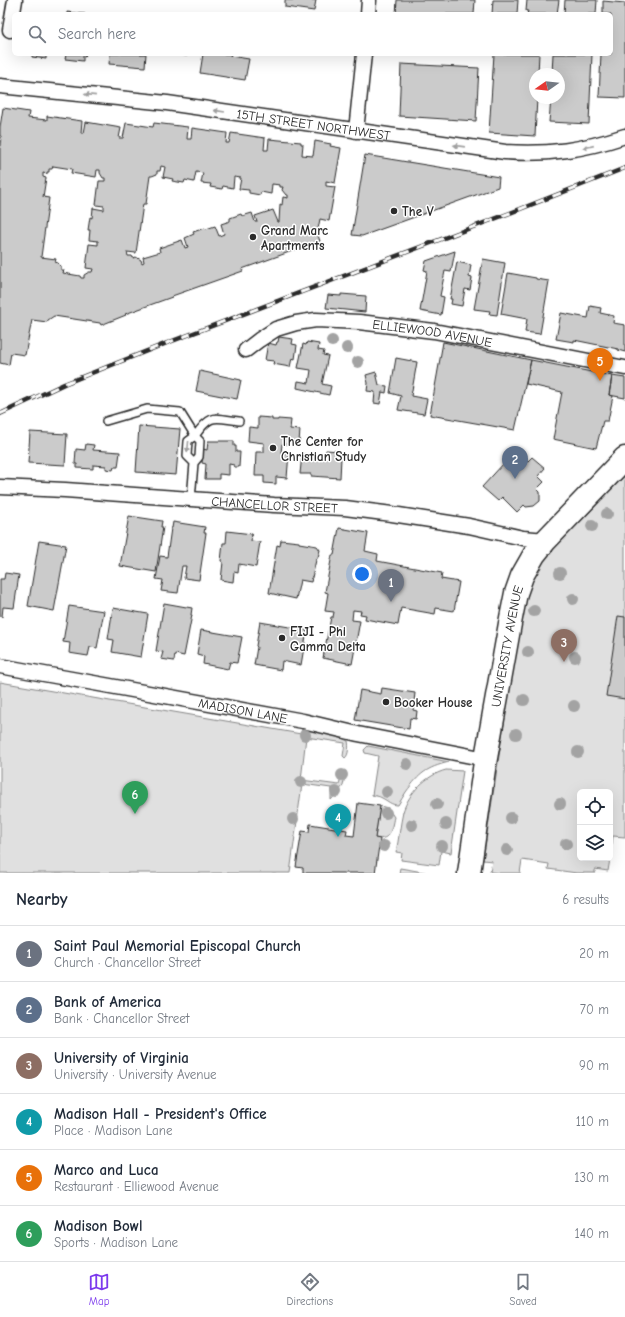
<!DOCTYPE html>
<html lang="en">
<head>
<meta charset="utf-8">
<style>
  body { margin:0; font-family:"Comic Neue",sans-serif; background:#f6f6f7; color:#1f2937 }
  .controls { position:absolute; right:12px; bottom:12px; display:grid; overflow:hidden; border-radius:6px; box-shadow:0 4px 16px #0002 }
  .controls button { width:36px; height:36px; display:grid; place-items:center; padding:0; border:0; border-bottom:1px solid #e0e1e3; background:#fff; color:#1f2937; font:20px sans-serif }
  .compass { position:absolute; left:529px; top:68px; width:36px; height:36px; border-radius:50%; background:#fff; box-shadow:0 4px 16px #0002; rotate:256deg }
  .you { position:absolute; left:362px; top:574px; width:14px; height:14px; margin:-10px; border:3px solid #fff; border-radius:50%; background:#1a73e8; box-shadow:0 0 0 6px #1a73e833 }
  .badge { display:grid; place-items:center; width:26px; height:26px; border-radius:50%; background:#7c3aed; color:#fff; font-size:13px; font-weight:700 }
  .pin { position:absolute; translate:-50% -33px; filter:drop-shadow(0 1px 2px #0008) }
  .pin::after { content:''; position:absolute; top:21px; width:14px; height:12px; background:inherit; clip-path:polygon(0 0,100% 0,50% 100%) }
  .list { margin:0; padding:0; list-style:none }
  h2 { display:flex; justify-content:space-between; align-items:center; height:52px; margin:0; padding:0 16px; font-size:17px }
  h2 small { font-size:13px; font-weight:400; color:#747a83 }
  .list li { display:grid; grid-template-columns:26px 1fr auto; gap:12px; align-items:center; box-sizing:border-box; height:56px; padding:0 16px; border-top:1px solid #e0e1e3 }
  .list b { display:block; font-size:15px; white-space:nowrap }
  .list p { margin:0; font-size:13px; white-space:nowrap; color:#747a83 }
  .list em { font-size:13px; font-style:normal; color:#747a83 }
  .icon { flex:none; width:22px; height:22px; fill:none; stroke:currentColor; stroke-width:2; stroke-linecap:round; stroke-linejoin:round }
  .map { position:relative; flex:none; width:625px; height:873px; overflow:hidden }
  .search { position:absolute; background:#fff; box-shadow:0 4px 16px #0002; left:12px; right:12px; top:12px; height:44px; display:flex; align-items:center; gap:10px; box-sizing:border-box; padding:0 14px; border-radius:6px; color:#747a83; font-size:15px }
  .sheet { height:388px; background:#fff }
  nav { display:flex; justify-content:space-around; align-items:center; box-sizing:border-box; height:56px; border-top:1px solid #e0e1e3; background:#fff; font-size:11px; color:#747a83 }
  nav a { display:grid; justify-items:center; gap:2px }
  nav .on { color:#7c3aed }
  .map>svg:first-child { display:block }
  .green { fill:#e0e0e0; stroke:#868686 }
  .building { fill:#cbcbcb; stroke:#2b2b2b; fill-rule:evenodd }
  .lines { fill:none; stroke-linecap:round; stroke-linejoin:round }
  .service-casing { stroke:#2b2b2b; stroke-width:10 }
  .minor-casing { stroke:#2b2b2b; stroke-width:17 }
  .primary-casing { stroke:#2b2b2b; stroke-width:25 }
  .service { stroke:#fff; stroke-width:7 }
  .minor { stroke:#fff; stroke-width:14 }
  .primary { stroke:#fff; stroke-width:22 }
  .rail-casing { stroke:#2b2b2b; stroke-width:4.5 }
  .rail { stroke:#fff; stroke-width:3; stroke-dasharray:9; stroke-linecap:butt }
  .tree { fill:#a3a3a3 }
  .oneway { fill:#a0a0a0 }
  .poi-dot { fill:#2b2b2b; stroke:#fff; stroke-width:1.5 }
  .labels { text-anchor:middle; stroke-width:3; stroke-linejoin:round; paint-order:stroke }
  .street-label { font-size:13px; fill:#2b2b2b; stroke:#fff }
  .poi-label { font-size:13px; font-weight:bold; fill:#2b2b2b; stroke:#fff; text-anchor:start }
</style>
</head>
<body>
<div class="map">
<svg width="625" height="873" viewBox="0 0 625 873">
  <rect width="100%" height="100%" fill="#fff"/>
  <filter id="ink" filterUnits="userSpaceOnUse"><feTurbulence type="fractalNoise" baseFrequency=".025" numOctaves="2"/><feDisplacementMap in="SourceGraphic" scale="8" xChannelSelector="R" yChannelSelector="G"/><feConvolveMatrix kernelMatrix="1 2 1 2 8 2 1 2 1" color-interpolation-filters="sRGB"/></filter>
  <g filter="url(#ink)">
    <path class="green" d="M625,476V837L613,836L612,845H610V792H580V858L610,859L608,871L595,869V873H577L548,869L549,864L522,860L520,873H500L490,872L492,861L483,860L523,600L545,557Z
      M0,682L301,734L302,729L330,733L348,741C349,746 349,755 345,758L343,756L345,743L306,737L301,780L339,785L342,771H346L343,786L331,800V788L302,784L290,873H0Z
      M368,746L449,762C426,768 420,773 406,792C403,796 401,801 398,805C391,805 388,801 382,798C379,796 375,796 372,795L378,756L365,753L364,750Z
      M446,770L463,771L451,853L441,851L439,865L401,860L402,853L396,852C399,839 400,825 403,812C409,792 427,775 446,770Z
      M380,806L388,808L394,817C391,830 391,841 375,838Z
      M400,868L429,873H399Z"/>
    <path class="building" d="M285,0H316L314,11L285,7Z
      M397,0H475L474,14H396Z
      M493,0H518L517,14H492Z
      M527,0H559L557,14H527L528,11H526Z
      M565,0H597L596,14H564Z
      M603,1L625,3V98L599,97L601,54H611V14H603Z
      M67,12L85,14H67Z
      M32,54H46V59L32,57Z
      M63,54H86L85,57L83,56V61L65,59L66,55Z
      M110,54H146L145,67L109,64Z
      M169,54H188L187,56Z
      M203,54H231L230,56L249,59L245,80L200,73Z
      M494,54H539L538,74H535V98H537L535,136L489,133Z
      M553,54H592L589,124L549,122L551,98H559V74H552Z
      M401,64L479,68L476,121L399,116Z
      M3,108L29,112L28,118L47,120V116L82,121L81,133H84L86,122L121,128L119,138H123L126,123L153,127L154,123L188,127L187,139H191L192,128L227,133L226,143H229L231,133L265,138L264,150H268L269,139L301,142V144H303L302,155L313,156L315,141L331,144L330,146L341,148L335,183L326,181V186L335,187L329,221L320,219L318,229L316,230L320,241L242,269L243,271L172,296V297L125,314L126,315L101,325L100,323L54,316L48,320L47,322L32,320L25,355L11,353L9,365L0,363V146L1,136H0V127ZM53,166L72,169L71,173L96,177L97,170H100V173L103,178H105V181H99L96,205L104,206V210L93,208L92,218L90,217L88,230H90L89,240L98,241V245L89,244L86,268L93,269L92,272H89L84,275V278H81L80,276L63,273L64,270H61V266L58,263L55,262L56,259L41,257L49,198L43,197L46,178L43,177V173L47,174V172H49V169H52ZM161,166L165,167L163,177L173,179L172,181L184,183L185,180L194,182L196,172L203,173L201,183L211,184L210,187L222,189L223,186L233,188L234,177L241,178L239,189L249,190V193L260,195L261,192L271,194L272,184L280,185V187H283L282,190L286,195H288V198L283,197L282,205L280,204L279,222H278L273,210L255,216L257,222H255L252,213L242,216L241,214L230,218V221L221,224L224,234L219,236L215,226L206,229L205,228L193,232L194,234L185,238L188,247L185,248L182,240L159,248L160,252L143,257L144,262L142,263L141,260L136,257L133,258L132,256H128L127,252L136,253L143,204H146L150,176H152L157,174V171H160Z
      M365,155L499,177L498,187L362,236L352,235Z
      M455,251L451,272L445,271L440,296L444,297L441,315L420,311L427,271L424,270L426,261Z
      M483,259L505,263L497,315L489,314L490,311L474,309Z
      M457,262L471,265L469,277L472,278L470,290L465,289L462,306L451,304L452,299H450Z
      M508,273L536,278V279L549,281L540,334L525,332L527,319L501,314Z
      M341,294L366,296L365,312L326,308L328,295L341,296Z
      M590,306L601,308L600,313L614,316L613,323L625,325V352L618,350V349L574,340V342L556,339L561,313L588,318Z
      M279,337L293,339L292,344L297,345L295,359L292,358L290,367L273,364L274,361L265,360L268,343L276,345L277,342H278Z
      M307,342L319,344L318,350L324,351L323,355L328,356L322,384L331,386L329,395L297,388L298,381L309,383L311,370L298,368L303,344L306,345Z
      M443,342L531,360L515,430L430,415Z
      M396,358L417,362L411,396L427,399L424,414L398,410L401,396L390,393Z
      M531,360L612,376L609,395L613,396L608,421H603L596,448L553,439L562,392L526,384Z
      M200,371L241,380L237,399L196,391Z
      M376,372L379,385L387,386L386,393L382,392L380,404L374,403L375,392L367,391L368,383L366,375Z
      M612,376L625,378V398L609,395Z
      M258,417L272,418V420H278V419L291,420L290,429L300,430L299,442H289V444H282L281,453H289L287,478L276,477V484L264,483V476H255L256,452H264V443L248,441L249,427L258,428Z
      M139,426L180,429L176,475L136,472Z
      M30,432L67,434L65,465L28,463Z
      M208,441H234V446H236V452H240L239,467H234V465L229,464V475L219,474V479H205L206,464L202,463L203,449L207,450Z
      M86,444L94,445L93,450L120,452L118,467H114L113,470L106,469V466L93,465V469L77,468V464H75L76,449L85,450Z
      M326,450L339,451V458H341L340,478L311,476V474H300L302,454L325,456Z
      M516,450L528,461L532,457L545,468L538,476L544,482L537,489L540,492V501L534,506L526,507L524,505L517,512L502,497L498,501L482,487Z
      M129,516L162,521L161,527H163L156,572L120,566Z
      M173,522L205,527L204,533H206L199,580L184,578L186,566H182L178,593L161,591L163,580L156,579L160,556L167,557L171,528H172Z
      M339,528L368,533L365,551L378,554L377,561L442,573L441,579L459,582L454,611L436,608L435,614L401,608L398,625L365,619L366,615L360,614L361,611L353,610L352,620L360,621L352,664L323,658L331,617H333L334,612L325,611L328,593L325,592L332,555H334Z
      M227,531L252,534L251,541L260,542L256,567L239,564L238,573L234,572L233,582L221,580L223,562L221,561L223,543H226Z
      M281,540L299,542V543L317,546L320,550L318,557L316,560L311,582L300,580L296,599L269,593L277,545L280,546Z
      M39,541L66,545L54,611L28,606Z
      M5,573L19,575L14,608L3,607L2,617L0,616V579H4Z
      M164,603L192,608L191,615H192L184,656L175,654L174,661L161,659L163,652L156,651Z
      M69,606L104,611L97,648L90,647L88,656L69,653L70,643L63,642Z
      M113,608L148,614L141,657L112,652L114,640L108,639Z
      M618,616L625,617V699L606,696Z
      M260,622L307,630L301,665L282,661L281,670L254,665L257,647L256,646Z
      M201,630L242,637L237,663L230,662L228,669L203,664L204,656L197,654Z
      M382,688L415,693L413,710L417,711L416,719L410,718L409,729L355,720L360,690L381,694Z
      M358,803L380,806L375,838L380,839L375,873H303V868L296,867L302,831L309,832L310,824L347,830L346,835L354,836Z"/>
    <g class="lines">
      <g class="service-casing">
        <path id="service" d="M106,421L147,409L180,412L195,436C211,413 214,418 239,421
          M191,499L194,463L199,457L200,441L195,436L188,441L187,456L194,463"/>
      </g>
      <g class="minor-casing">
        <g id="minor">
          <path d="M368,14L369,0"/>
          <path d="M10,30L15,0"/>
          <path id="s1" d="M0,86L167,103L505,152C548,155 583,150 625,136"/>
          <path d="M356,131L364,54"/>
          <path id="s2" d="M246,350L259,340L276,329L296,323L316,320L359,322L434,331L625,368"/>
          <path id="s3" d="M0,487L65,490L274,505L345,508L392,514L469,526L523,538L546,540"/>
          <path id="s4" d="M0,666L303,721L358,734L486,759"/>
        </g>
      </g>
      <g class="primary-casing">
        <g id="primary">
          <path id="s5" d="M469,873L484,769L511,618L516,593L522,576L534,555L546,540L625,458"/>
        </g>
      </g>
      <use href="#service" class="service"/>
      <use href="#minor" class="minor"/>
      <use href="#primary" class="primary"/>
      <g class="rail-casing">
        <path id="rail" d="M0,414L64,384L167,343L510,213L625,168"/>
      </g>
      <use href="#rail" class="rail"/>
    </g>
    <g class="tree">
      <circle cx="332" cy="341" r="6"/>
      <circle cx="347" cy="348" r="6"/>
      <circle cx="358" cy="362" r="6"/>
      <circle cx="607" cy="514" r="6"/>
      <circle cx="592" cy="526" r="6"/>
      <circle cx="560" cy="573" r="6"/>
      <circle cx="573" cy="599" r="6"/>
      <circle cx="534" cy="611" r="6"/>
      <circle cx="528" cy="652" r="6"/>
      <circle cx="575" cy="657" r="6"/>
      <circle cx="524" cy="700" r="6"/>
      <circle cx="574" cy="706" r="6"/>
      <circle cx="516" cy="734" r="6"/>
      <circle cx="305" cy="735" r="6"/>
      <circle cx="578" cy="752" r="6"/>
      <circle cx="407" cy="764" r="6"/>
      <circle cx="342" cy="775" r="6"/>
      <circle cx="301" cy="782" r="6"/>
      <circle cx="336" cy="792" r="6"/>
      <circle cx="387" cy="792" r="6"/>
      <circle cx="437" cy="804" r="6"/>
      <circle cx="560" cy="804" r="6"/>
      <circle cx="386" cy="813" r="6"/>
      <circle cx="511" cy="818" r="6"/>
      <circle cx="293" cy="819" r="6"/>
      <circle cx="446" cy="824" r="6"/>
      <circle cx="412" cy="825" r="6"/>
      <circle cx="566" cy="844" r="6"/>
      <circle cx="384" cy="846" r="6"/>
      <circle cx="442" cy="846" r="6"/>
      <circle cx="507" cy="850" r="6"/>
    </g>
    <defs><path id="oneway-solid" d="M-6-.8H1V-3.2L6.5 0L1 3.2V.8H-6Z"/></defs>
    <g class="oneway">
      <use href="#oneway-solid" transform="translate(90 95) rotate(-174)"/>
      <use href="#oneway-solid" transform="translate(219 111) rotate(-171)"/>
      <use href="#oneway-solid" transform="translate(459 146) rotate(-172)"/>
      <use href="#oneway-solid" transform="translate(588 147) rotate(167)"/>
      <use href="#oneway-solid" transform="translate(188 447) rotate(96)"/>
    </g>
  </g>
  <g class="poi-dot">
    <circle cx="394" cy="211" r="4"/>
    <circle cx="253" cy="237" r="4"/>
    <circle cx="273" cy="448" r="4"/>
    <circle cx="282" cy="638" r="4"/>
    <circle cx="386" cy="702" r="4"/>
  </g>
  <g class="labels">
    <g class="street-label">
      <text dy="5" stroke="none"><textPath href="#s1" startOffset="316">15TH STREET NORTHWEST</textPath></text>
      <text dy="5" stroke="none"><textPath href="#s2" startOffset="195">ELLIEWOOD AVENUE</textPath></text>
      <text dy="5" stroke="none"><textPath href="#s3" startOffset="275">CHANCELLOR STREET</textPath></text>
      <text dy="5" stroke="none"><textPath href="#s5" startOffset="230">UNIVERSITY AVENUE</textPath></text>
      <text dy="5" stroke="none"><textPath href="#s4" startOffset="247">MADISON LANE</textPath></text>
    </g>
    <g class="poi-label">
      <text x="402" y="216">The V</text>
      <text x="261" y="235">Grand Marc<tspan x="261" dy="15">Apartments</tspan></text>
      <text x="281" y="446">The Center for<tspan x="281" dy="15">Christian Study</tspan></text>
      <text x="290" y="636">FIJI - Phi<tspan x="290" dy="15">Gamma Delta</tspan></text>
      <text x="394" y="707">Booker House</text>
    </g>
  </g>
</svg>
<div class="controls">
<button><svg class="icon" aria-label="locate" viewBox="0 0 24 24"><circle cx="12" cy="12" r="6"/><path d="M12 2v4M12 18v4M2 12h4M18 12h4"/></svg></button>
<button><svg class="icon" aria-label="layers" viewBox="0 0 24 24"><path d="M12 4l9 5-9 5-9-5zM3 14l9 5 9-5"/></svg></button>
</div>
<svg class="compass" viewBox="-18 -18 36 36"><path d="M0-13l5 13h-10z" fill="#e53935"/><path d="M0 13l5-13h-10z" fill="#747a83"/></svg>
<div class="you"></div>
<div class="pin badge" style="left:391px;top:602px;background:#6b7280">1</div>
<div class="pin badge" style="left:515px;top:479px;background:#5c6f8a">2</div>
<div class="pin badge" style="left:564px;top:662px;background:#8d6e63">3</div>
<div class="pin badge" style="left:338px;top:837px;background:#0f9aa8">4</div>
<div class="pin badge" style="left:600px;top:381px;background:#e8710a">5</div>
<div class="pin badge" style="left:135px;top:814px;background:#2e9e5b">6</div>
<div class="search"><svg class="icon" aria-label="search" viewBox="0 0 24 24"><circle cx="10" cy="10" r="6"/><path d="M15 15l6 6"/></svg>Search here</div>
</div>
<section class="sheet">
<h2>Nearby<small>6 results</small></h2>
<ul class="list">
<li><span class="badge" style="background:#6b7280">1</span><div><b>Saint Paul Memorial Episcopal Church</b><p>Church · Chancellor Street</p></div><em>20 m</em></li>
<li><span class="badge" style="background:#5c6f8a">2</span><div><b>Bank of America</b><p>Bank · Chancellor Street</p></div><em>70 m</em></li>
<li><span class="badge" style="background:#8d6e63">3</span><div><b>University of Virginia</b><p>University · University Avenue</p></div><em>90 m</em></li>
<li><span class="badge" style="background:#0f9aa8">4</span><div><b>Madison Hall - President's Office</b><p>Place · Madison Lane</p></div><em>110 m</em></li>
<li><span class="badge" style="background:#e8710a">5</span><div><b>Marco and Luca</b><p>Restaurant · Elliewood Avenue</p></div><em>130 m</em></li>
<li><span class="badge" style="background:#2e9e5b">6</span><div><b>Madison Bowl</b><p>Sports · Madison Lane</p></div><em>140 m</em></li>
</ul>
</section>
<nav>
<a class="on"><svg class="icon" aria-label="map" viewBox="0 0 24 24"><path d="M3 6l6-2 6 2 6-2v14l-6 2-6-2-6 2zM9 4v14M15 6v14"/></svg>Map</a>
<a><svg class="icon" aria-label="directions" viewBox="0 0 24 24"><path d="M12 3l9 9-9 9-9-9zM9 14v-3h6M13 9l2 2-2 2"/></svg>Directions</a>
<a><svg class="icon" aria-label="saved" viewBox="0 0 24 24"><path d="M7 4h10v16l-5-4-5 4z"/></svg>Saved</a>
</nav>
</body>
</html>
